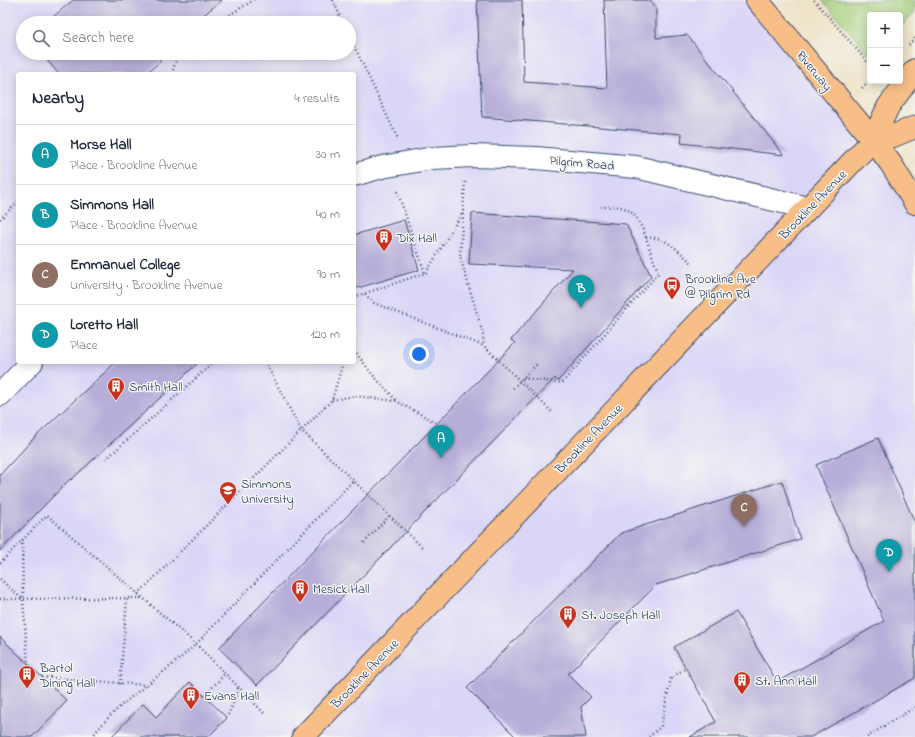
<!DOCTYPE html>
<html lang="en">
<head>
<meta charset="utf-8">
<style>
  body { margin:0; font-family:"Indie Flower",sans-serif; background:#f2f2f3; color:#1f2937 }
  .controls { position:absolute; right:12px; top:12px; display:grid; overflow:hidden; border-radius:4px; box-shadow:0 2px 10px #0003 }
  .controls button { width:36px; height:36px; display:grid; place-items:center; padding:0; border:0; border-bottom:1px solid #e0e1e3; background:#fff; color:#1f2937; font:20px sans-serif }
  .you { position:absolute; left:419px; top:354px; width:14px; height:14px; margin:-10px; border:3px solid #fff; border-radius:50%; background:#1a73e8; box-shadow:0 0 0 6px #1a73e833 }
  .badge { display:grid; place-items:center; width:26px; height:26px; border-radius:50%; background:#1a73e8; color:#fff; font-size:13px; font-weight:700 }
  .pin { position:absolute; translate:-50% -33px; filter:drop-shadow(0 1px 2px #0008) }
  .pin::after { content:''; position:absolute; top:21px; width:14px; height:12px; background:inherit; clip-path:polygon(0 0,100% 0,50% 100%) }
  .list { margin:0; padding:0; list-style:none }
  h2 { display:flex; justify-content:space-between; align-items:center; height:52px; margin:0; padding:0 16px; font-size:17px }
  h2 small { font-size:13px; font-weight:400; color:#747a83 }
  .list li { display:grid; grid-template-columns:26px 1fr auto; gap:12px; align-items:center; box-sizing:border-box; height:60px; padding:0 16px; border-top:1px solid #e0e1e3 }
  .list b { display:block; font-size:15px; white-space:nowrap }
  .list p { margin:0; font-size:13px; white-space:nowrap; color:#747a83 }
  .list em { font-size:13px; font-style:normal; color:#747a83 }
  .icon { flex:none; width:22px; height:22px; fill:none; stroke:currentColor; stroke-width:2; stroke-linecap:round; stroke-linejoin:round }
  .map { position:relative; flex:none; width:915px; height:737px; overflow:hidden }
  .search { position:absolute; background:#fff; box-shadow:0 2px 10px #0003; left:16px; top:16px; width:340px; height:44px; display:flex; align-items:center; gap:10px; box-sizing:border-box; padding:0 14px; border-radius:22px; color:#747a83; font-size:15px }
  .panel { position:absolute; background:#fff; box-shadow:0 2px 10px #0003; left:16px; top:72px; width:340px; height:292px; border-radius:4px }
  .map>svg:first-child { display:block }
  .built { fill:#dad6f7; fill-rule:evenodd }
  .green { fill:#a5cd79; stroke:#607e6c }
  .building { fill:#b7afd9 }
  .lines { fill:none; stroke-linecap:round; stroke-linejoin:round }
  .minor-casing { stroke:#3b4a6e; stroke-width:24 }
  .primary-casing { stroke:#3b4a6e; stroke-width:24 }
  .trunk-casing { stroke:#3b4a6e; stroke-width:24 }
  .path { stroke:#3b4a6e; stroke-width:2.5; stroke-dasharray:1 3; stroke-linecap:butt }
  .minor { stroke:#fff; stroke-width:22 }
  .primary { stroke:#f7be87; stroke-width:22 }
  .trunk { stroke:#f7be87; stroke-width:22 }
  .labels { text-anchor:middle; stroke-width:3; stroke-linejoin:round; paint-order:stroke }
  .street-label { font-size:13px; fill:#1b2f5e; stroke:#f6f6f2 }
  .poi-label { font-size:13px; fill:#1b2f5e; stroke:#f6f6f2; text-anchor:start }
</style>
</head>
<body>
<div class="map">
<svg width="915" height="737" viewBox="0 0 915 737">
  <rect width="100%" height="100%" fill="#f6f6f2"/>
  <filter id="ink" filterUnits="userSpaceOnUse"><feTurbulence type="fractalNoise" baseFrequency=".025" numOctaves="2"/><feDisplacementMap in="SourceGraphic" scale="8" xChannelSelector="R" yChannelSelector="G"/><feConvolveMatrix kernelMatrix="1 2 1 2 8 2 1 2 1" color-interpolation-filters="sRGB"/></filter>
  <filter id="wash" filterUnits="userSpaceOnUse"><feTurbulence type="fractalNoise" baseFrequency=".012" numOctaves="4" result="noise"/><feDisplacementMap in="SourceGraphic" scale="16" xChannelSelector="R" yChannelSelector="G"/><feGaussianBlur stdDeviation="0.9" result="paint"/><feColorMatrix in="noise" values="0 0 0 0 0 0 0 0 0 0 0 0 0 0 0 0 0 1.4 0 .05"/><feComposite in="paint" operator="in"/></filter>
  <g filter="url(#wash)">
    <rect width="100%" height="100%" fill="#eee3c7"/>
    <path class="built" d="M0,0H757L915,203V737H0ZM23,23H349V53H23ZM18,74H354V362H18Z"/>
    <path class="green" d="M822,0H915V13L900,28V15H870V55Z"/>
    <g id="blocks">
      <path class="building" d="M73,0H222L194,23H46Z
        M477,0H522L524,82L607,88L604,0H650L656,7V38L687,35L784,155L681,143L682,134L482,117Z
        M41,53H155L161,61L145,74H59Z
        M472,213L626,224L651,276L558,381L555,378L257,685L219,648L515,343L511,340L573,269L469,264Z
        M404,220L419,270L354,289V235Z
        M116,362H199L71,480L70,479L0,551V475L33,439Z
        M878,438L915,523V678L811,737H690L716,722L674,647L736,612L777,682L884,621L816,465Z
        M782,481L800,539L656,585L568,674L591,697L581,707L586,737H516L467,688L621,533Z
        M0,637L67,701L32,737H0Z
        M190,682L227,718L208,737H111L143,704L156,717Z"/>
    </g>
  </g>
  <g filter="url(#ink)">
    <use href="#blocks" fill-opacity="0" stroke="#3b4a6e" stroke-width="1"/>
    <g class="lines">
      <g class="minor-casing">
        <path id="minor" d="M354,175L382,167L433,158L472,156L536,158L636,167L808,208
          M0,395L32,362"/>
      </g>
      <g class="primary-casing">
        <path id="primary" d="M873,140L891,164L915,203"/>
      </g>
      <g class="trunk-casing">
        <path id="trunk" d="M757,0L873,140
          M873,140L893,136L915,127
          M303,737L873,140L888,107L915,70"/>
      </g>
      <path class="path" d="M333,0L343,23
        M814,0L870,65
        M216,23L254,0
        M349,35L398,139
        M909,45L915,38
        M172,74L178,53
        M862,88L870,80
        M465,182L460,256L483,334L484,346
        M0,219L18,202
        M646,238C666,235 679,252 693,264
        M426,273L464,210
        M365,294L374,303L484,346L553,413
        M354,297L425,273L397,190
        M354,350L372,374L396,400
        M265,362L301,430L423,548
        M523,378L562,383L659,272C648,254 645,211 620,207C614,206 607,207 601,207
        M513,388L538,363
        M332,400L355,396L396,401L437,423
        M106,459L214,362
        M22,540L23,599L28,664
        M364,543L389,516
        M0,563L47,515L196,644L265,714
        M0,579L22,599
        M138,594L332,400L343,362
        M0,599L142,598
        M42,677L146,685
        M120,684L127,599
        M204,696L225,674
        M228,715L237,695L238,688
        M92,737C120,699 162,677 196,644L353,481
        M649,737L661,726L671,678L686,668
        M867,737L915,707"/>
      <use href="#minor" class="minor"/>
      <use href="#primary" class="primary"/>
      <use href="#trunk" class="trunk"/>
    </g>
  </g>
  <defs>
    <g id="building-pin" transform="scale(0.9)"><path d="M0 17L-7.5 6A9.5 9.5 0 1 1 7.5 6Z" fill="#c8321e" stroke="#f6f6f2"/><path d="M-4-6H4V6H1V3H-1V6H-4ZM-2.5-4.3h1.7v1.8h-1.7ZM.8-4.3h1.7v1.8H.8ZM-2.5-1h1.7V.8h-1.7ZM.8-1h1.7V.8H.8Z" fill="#fff"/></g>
    <g id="bus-pin" transform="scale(0.9)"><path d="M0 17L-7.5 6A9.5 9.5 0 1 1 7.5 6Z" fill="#c8321e" stroke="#f6f6f2"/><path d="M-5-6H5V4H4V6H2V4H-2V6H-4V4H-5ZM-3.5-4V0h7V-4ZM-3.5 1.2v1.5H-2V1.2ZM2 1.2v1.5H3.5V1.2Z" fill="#fff"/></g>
    <g id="university-pin" transform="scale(0.9)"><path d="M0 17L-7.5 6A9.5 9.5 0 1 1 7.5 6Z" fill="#c8321e" stroke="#f6f6f2"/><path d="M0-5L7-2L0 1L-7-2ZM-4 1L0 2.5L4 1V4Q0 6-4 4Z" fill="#fff"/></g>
  </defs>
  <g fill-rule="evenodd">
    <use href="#building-pin" x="384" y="237"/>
    <use href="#bus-pin" x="672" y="285"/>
    <use href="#building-pin" x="116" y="386"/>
    <use href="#university-pin" x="228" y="490"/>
    <use href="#building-pin" x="300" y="588"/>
    <use href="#building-pin" x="568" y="614"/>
    <use href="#building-pin" x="27" y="674"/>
    <use href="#building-pin" x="742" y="680"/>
    <use href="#building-pin" x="191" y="695"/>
  </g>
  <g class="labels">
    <g class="street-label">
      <text transform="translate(815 70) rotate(50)" y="5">Riverway</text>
      <text transform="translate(582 162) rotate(5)" y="5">Pilgrim Road</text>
      <text transform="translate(812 204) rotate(-46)" y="5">Brookline Avenue</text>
      <text transform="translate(588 438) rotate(-46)" y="5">Brookline Avenue</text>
      <text transform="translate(364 673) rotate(-46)" y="5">Brookline Avenue</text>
    </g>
    <g class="poi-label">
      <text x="397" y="242">Dix Hall</text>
      <text x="685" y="283">Brookline Ave<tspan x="685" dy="15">@ Pilgrim Rd</tspan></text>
      <text x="129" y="391">Smith Hall</text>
      <text x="241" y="488">Simmons<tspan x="241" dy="15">University</tspan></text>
      <text x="313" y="593">Mesick Hall</text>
      <text x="581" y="619">St. Joseph Hall</text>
      <text x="40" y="672">Bartol<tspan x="40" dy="15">Dining Hall</tspan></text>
      <text x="755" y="685">St. Ann Hall</text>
      <text x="204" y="700">Evans Hall</text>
    </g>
  </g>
</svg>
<div class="controls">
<button>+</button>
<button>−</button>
</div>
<div class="you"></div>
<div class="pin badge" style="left:441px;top:458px;background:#0f9aa8">A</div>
<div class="pin badge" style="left:581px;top:308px;background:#0f9aa8">B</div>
<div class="pin badge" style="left:744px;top:527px;background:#8d6e63">C</div>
<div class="pin badge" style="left:889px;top:572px;background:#0f9aa8">D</div>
<div class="search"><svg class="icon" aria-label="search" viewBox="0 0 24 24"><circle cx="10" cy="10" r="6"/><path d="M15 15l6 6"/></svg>Search here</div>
<section class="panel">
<h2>Nearby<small>4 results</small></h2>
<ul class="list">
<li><span class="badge" style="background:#0f9aa8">A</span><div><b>Morse Hall</b><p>Place · Brookline Avenue</p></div><em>30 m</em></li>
<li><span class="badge" style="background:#0f9aa8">B</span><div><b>Simmons Hall</b><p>Place · Brookline Avenue</p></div><em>40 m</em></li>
<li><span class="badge" style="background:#8d6e63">C</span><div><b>Emmanuel College</b><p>University · Brookline Avenue</p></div><em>90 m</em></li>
<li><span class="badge" style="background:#0f9aa8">D</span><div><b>Loretto Hall</b><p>Place</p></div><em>120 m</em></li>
</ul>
</section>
</div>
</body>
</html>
